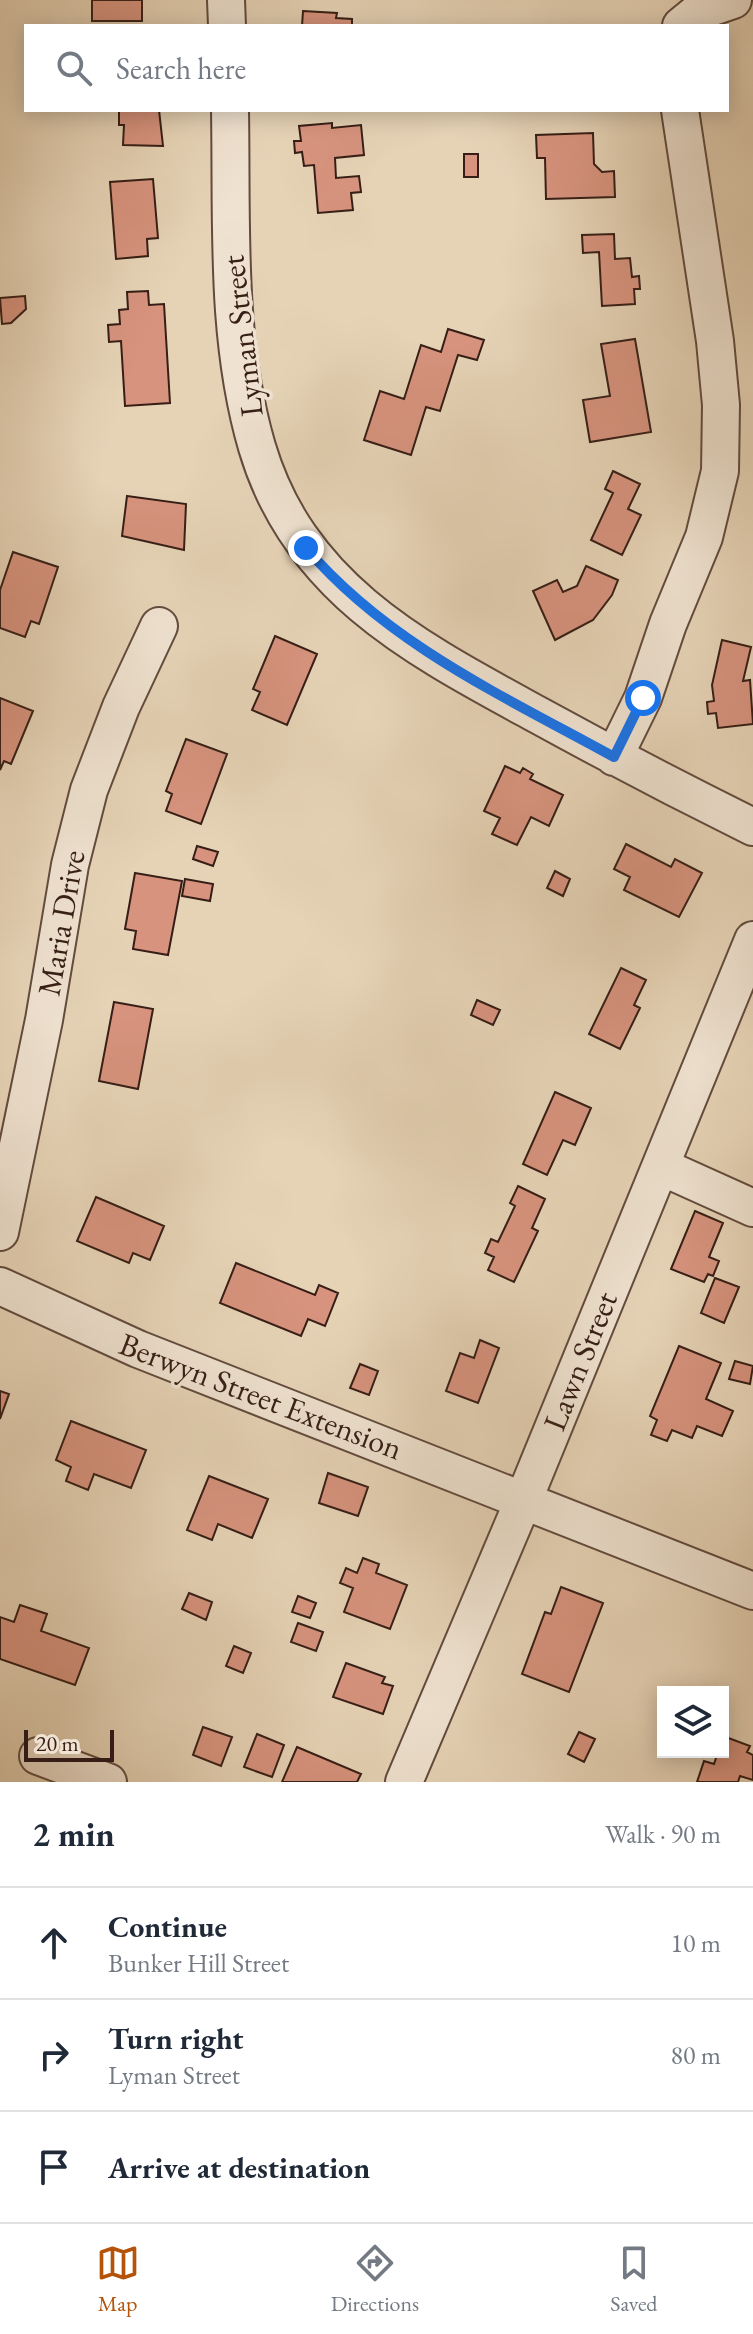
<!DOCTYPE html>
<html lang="en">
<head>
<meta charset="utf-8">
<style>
  body { margin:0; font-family:"EB Garamond",serif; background:#f6f6f7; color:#1f2937 }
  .controls { position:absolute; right:24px; bottom:24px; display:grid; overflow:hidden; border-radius:0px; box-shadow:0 4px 20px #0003 }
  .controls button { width:72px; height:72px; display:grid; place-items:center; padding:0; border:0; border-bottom:2px solid #e0e1e3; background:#fff; color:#1f2937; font:40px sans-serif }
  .scale { position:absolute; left:24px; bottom:20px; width:90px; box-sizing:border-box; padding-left:8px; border:4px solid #361e16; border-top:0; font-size:22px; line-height:28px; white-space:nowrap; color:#361e16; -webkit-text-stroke:6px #efe2d0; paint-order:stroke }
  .stop { position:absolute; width:24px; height:24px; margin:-18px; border:6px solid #1a73e8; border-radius:50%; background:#fff }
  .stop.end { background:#1a73e8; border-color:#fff; box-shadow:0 2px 8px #0008 }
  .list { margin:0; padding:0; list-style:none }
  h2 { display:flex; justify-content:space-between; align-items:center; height:104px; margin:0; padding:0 32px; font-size:34px }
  h2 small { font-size:26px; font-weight:400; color:#747a83 }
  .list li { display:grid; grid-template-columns:52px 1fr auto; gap:24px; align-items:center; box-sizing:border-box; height:112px; padding:0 32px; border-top:2px solid #e0e1e3 }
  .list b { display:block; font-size:30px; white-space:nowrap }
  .list p { margin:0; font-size:26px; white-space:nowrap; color:#747a83 }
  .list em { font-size:26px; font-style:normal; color:#747a83 }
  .icon { flex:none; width:44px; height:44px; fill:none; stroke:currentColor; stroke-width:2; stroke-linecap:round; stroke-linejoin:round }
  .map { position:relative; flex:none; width:753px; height:1782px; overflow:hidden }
  .search { position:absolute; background:#fff; box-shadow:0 4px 20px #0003; left:24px; right:24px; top:24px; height:88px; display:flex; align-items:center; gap:20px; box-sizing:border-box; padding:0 28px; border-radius:0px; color:#747a83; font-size:30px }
  .sheet { height:440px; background:#fff }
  nav { display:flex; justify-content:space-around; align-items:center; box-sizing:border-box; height:112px; border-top:2px solid #e0e1e3; background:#fff; font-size:22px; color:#747a83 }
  nav a { display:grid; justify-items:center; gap:4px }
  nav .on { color:#b45309 }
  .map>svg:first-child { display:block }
  .building { fill:#d7937e; stroke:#361e16; stroke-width:2 }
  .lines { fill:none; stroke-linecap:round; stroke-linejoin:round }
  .minor-casing { stroke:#624b3e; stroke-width:40 }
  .minor { stroke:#efe2d0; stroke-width:36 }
  .route { stroke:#1a73e8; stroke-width:10 }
  .labels { text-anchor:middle; stroke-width:7; stroke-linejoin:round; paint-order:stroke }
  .street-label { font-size:32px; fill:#361e16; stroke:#efe2d0 }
</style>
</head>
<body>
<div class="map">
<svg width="753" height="1782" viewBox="0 0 753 1782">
  <rect width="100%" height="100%" fill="#e6d3b6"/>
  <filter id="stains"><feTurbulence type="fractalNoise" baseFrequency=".0025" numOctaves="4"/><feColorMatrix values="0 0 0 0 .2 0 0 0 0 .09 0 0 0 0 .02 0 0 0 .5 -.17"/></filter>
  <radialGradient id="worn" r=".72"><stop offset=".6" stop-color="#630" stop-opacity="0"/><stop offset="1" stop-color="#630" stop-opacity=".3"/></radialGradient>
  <path class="building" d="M92,0H142V21H92Z
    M303,11L337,13L336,18L352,19V26H302Z
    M119,110H159L163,146L123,145L124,125H119Z
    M332,123V128L361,125L364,155L335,158L336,178L359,176L361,192L351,193L353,210L318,213L314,165L304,166L302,152L295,153L294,141H301L299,126Z
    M593,133L594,164L602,172L614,171L615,197L546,199L545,158H537L536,135Z
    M464,154H478V177H464Z
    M153,179L158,238L147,239L148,256L116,259L110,182Z
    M614,234L615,259L630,258L632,277L639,276L640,289H634L635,304L602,306L599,252L583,253L582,235Z
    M148,291L149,305L164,304L170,403L125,406L121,341L109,342L108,325L120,324L119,310L128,309L127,292Z
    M25,296L26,309L11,323L2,324L0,298Z
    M448,329L484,340L477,360L458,355L440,411L426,407L411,455L364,440L380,391L404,399L421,345L441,352Z
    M635,339L651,432L590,442L583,400L610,396L601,344Z
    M613,471L640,484L628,509L641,515L622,555L591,540L613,493L605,489Z
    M127,496L186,504L184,550L122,536Z
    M13,552L58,567L39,624L31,621L25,637L0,628V590Z
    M586,566L618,580L612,595L593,620L555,640L533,591L557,580L563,592L577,586Z
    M275,636L317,654L287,725L252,710L260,692L253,689Z
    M722,640L751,647L743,681L750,680L753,724L718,728L716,713L708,714L707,702L714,701L712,685Z
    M0,698L33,711L11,764L4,761L0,770Z
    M186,739L227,754L201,824L166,811L172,794L166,791Z
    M505,766L520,773L523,768L533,774L530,779L563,795L549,826L531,817L517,845L492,834L500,818L484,811Z
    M626,844L671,867L675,859L702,873L679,917L624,890L630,877L614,869Z
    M197,846L218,852L213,866L193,859Z
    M555,871L570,879L563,896L547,888Z
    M135,873L182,881L168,955L133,949L136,931L125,929Z
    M185,879L213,884L210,901L182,896Z
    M621,968L646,980L634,1005L640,1008L620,1049L589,1034Z
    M477,1000L500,1010L493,1025L471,1015Z
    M114,1002L153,1009L138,1089L99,1081Z
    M555,1092L591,1108L575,1145L563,1140L547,1175L523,1164Z
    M518,1186L545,1199L532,1228L538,1231L514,1282L488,1270L494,1257L485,1253L491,1239L498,1242L515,1206L510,1203Z
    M96,1197L164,1226L150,1260L133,1253L129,1263L77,1241Z
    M695,1211L723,1223L709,1257L719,1261L713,1276L708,1274L704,1282L671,1269Z
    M236,1263L315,1295L319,1285L338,1293L325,1326L308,1319L301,1336L220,1303Z
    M715,1278L739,1287L724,1323L701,1313Z
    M480,1340L499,1348L478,1403L446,1391L460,1353L474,1358Z
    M679,1346L721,1363L706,1399L733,1411L722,1436L697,1426L692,1438L672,1430L667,1441L651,1435L657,1420L650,1416Z
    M735,1361L753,1366L750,1384L729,1379Z
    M360,1364L378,1371L369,1395L350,1388Z
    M0,1391L9,1394L0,1419Z
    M71,1421L146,1450L131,1488L94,1474L88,1490L66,1481L71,1467L56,1460Z
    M328,1473L368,1487L358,1516L319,1503Z
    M209,1476L268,1499L252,1538L218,1524L212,1540L187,1530Z
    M363,1558L379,1564L376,1573L407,1585L390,1629L344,1612L353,1588L340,1583L346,1568L357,1573Z
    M561,1587L603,1603L569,1692L522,1674L545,1612L551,1614Z
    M189,1593L212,1602L206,1620L182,1609Z
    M298,1596L316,1603L310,1618L292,1612Z
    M20,1605L47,1614L41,1631L89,1648L75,1685L0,1659V1617L14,1622Z
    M298,1623L323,1632L316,1651L291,1642Z
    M234,1646L251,1653L243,1673L226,1666Z
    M346,1663L385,1677L382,1683L393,1686L383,1714L333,1697Z
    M203,1727L232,1737L221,1766L193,1755Z
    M579,1732L595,1739L584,1762L568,1754Z
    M257,1734L284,1745L272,1777L244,1767Z
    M723,1736L750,1746L747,1752L753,1755V1780L740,1776L738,1782H697L704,1761L714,1764L718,1752H723Z
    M297,1747L361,1774L357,1782H282Z"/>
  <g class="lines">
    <g class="minor-casing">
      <path id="minor" d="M226,0L227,26
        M681,26L698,12L733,0
        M230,110C232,223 225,338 257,447C299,589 417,649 538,715C609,754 680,791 753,827
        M614,757L643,698L668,624L704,537L720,471L721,405L715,341L680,110
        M662,1167L753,1208
        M0,1232L44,1020L70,865L89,790L121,707L159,626
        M0,1286L138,1349L753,1591
        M38,1756L108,1782
        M404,1782L524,1499L753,940"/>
    </g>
    <use href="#minor" class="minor"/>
  </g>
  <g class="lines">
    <path class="route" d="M306,548C388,644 505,697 614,757L643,698"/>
  </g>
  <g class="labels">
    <g class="street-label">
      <text transform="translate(242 336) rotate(-97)" y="11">Lyman Street</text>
      <text transform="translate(61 923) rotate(-80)" y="11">Maria Drive</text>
      <text transform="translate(580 1361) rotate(-68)" y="11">Lawn Street</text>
      <text transform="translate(261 1396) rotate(21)" y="11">Berwyn Street Extension</text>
    </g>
  </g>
  <rect width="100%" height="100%" filter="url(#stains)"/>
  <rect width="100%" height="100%" fill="url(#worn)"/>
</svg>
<div class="controls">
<button><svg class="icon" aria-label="layers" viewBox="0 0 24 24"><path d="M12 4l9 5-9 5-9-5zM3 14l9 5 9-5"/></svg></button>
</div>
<div class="scale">20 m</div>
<div class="stop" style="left:643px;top:698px"></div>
<div class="stop end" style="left:306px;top:548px"></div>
<div class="search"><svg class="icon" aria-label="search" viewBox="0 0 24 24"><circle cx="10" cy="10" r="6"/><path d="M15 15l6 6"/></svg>Search here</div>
</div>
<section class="sheet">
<h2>2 min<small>Walk · 90 m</small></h2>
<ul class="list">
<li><svg class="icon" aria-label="ahead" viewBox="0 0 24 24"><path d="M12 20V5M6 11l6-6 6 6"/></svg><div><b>Continue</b><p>Bunker Hill Street</p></div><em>10 m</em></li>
<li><svg class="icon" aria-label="right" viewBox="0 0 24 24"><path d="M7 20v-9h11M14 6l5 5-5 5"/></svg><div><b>Turn right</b><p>Lyman Street</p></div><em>80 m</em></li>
<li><svg class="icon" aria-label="arrive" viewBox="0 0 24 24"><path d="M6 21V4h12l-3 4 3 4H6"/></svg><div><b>Arrive at destination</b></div></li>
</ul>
</section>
<nav>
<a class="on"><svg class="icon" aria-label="map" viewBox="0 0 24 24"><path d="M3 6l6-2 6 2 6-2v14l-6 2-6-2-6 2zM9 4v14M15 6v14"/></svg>Map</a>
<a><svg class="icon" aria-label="directions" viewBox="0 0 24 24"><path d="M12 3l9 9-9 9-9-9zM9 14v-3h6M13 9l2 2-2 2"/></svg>Directions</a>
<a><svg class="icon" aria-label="saved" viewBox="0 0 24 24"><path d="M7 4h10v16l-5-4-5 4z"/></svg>Saved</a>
</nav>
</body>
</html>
